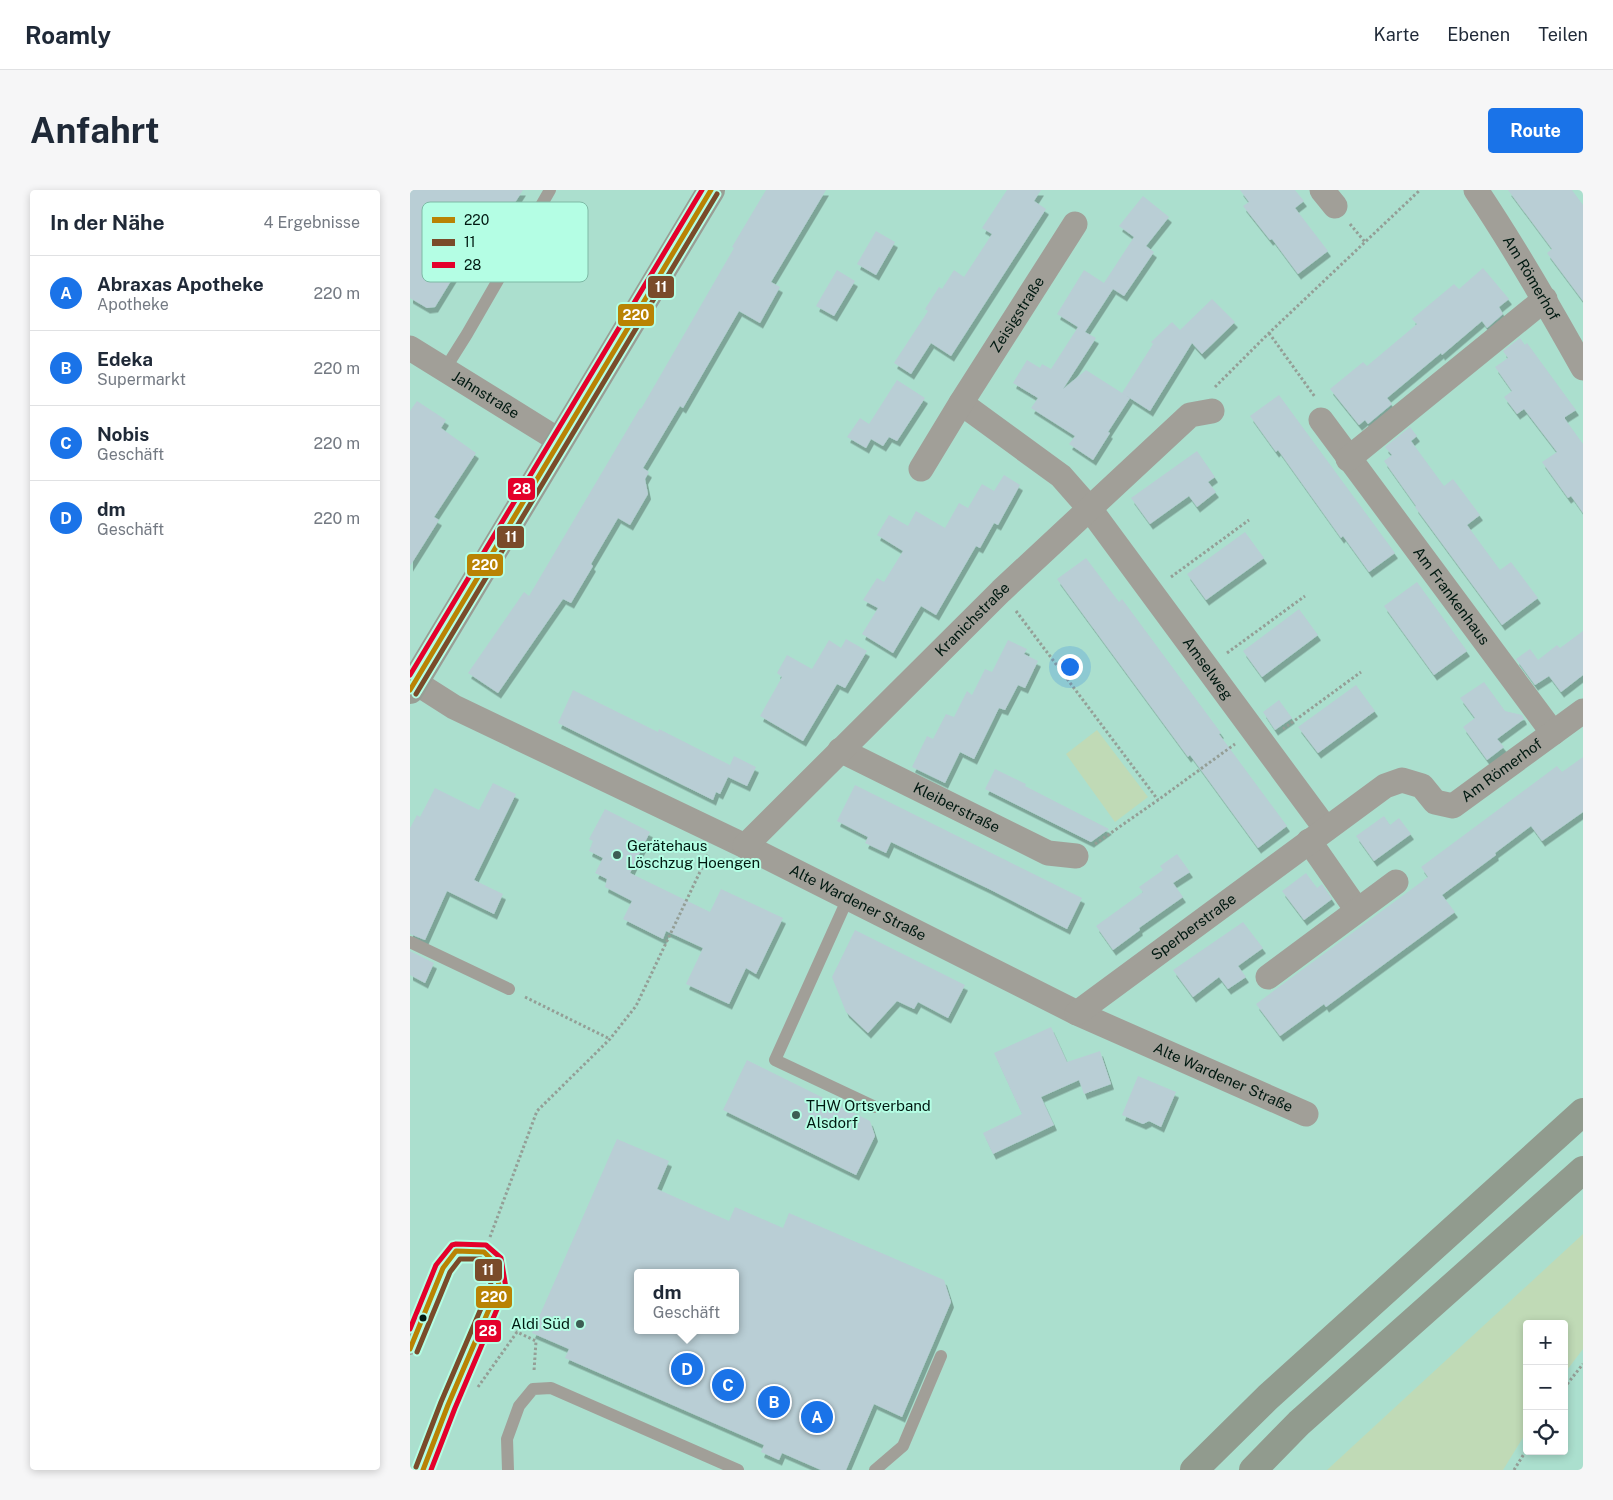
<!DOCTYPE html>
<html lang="de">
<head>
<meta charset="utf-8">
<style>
  body { margin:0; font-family:"Public Sans",sans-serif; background:#f6f6f7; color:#1f2937 }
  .controls { position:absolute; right:15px; bottom:15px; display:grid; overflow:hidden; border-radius:5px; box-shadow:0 2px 8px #0003 }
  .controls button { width:45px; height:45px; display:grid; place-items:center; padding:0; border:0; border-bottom:1px solid #e0e1e3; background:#fff; color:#1f2937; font:25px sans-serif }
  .you { position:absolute; left:659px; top:476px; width:18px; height:18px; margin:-12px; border:4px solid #fff; border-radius:50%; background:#1a73e8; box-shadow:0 0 0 8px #1a73e833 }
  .badge { display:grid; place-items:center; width:32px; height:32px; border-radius:50%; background:#1a73e8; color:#fff; font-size:16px; font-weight:700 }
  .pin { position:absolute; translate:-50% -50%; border:2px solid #fff; box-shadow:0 1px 5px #0006 }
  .popup { position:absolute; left:224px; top:1079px; width:105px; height:65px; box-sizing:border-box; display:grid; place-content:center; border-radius:5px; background:#fff; filter:drop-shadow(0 1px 4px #0005); font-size:16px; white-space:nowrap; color:#747a83 }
  .popup b { font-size:19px; color:#1f2937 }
  .popup::after { content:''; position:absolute; left:50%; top:100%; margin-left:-10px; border:10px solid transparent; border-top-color:#fff }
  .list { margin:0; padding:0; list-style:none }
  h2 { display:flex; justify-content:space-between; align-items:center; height:65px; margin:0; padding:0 20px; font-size:21px }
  h2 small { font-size:16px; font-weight:400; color:#747a83 }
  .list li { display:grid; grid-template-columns:32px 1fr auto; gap:15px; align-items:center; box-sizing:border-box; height:75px; padding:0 20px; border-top:1px solid #e0e1e3 }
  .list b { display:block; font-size:19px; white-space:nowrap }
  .list p { margin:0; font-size:16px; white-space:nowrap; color:#747a83 }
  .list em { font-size:16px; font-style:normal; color:#747a83 }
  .icon { flex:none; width:28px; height:28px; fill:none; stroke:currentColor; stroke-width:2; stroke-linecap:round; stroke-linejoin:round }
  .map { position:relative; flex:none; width:1173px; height:1280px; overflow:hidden; border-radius:5px }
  header { display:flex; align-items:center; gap:30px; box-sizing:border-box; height:70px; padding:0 25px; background:#fff; border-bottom:1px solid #e0e1e3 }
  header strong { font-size:24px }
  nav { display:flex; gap:28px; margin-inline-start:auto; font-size:18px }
  .intro { display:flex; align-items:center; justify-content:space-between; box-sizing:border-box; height:120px; padding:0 30px }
  h1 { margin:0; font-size:35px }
  .button { padding:12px 22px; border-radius:5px; background:#1a73e8; color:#fff; font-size:18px; font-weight:700 }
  main { display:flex; gap:30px; padding:0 30px }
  aside { flex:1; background:#fff; border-radius:5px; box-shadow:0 2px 8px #0003 }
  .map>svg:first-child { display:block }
  .green { fill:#c0dab6 }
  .building { fill:#b9ced5; fill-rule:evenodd; filter:url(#shadow) }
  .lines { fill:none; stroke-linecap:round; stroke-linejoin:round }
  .path { stroke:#949e96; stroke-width:3; stroke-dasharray:2.5 2.5; stroke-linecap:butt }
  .lane { stroke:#a19f98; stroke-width:12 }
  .street { stroke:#a19f98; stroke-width:25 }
  .secondary { stroke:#999e95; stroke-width:28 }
  .highway { stroke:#919b8e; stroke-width:28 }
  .bus-1-casing { stroke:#b4fee4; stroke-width:9 }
  .bus-2-casing { stroke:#b4fee4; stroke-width:9 }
  .bus-3-casing { stroke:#b4fee4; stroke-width:9 }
  .bus-1 { stroke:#b98304; stroke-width:5 }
  .bus-2 { stroke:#7a4b2a; stroke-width:5 }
  .bus-3 { stroke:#e4002b; stroke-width:5 }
  .poi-dot { fill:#3c5e53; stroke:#b4fee4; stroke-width:2 }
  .bus-dot { fill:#001911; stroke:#b4fee4; stroke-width:2 }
  .labels { text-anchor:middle; stroke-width:4; stroke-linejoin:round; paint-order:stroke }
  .street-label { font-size:15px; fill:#001911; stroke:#b4fee4 }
  .poi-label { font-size:15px; fill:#001911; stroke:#b4fee4; text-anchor:start }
  .key { fill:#b4fee4; stroke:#7eb9a5; stroke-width:1 }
  .key-label { font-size:14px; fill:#001911 }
  .line-badge { stroke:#b4fee4; stroke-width:2 }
  .badge-label { font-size:14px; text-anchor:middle; font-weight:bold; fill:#fff }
</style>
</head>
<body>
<header>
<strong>Roamly</strong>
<nav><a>Karte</a><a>Ebenen</a><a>Teilen</a></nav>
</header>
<div class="intro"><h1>Anfahrt</h1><a class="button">Route</a></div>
<main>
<aside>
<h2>In der Nähe<small>4 Ergebnisse</small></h2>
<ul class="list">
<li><span class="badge">A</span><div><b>Abraxas Apotheke</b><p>Apotheke</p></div><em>220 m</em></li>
<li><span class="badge">B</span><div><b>Edeka</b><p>Supermarkt</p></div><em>220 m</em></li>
<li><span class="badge">C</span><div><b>Nobis</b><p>Geschäft</p></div><em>220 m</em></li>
<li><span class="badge">D</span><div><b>dm</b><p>Geschäft</p></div><em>220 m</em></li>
</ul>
</aside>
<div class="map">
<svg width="1173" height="1280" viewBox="0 0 1173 1280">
  <defs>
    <filter id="shadow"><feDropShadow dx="3" dy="5.5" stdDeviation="0" flood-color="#0004"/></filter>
  </defs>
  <rect width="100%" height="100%" fill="#abdfce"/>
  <path class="green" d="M687,540L738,607L705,632L656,564Z
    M1173,1044V1159L1154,1184V1134H1117V1241L1093,1280H917Z"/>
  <path class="building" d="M0,0H113L61,82L44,86L25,117L17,118L0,108Z
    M356,0H416L361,92L370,97L350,133L329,121L273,218L270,216L233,278L239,282L235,289L238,304L220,335L208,328L181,374L183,376L161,413L153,409L88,503L58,483L114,402L119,406L230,218L231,219L324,58L322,57Z
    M597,0H631L624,11L636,19L541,166L521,153L501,184L484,173L518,121L515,119L529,97L532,99L544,80L554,87L582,44L572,38Z
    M830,0H885L894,11L885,18L918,61L888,84L862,49L860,50L833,16L839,12Z
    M1098,0H1162L1173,15V111L1137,63L1142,59Z
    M733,6L759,27L736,56L744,62L714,106L703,99L675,142L686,148L653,199L676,180L720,208L698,242L700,243L683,270L659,254L665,246L621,218L628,208L603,193L617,170L630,178L632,174L641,179L668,137L647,124L674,80L694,93L724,47L709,36Z
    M466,41L485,52L466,85L447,74Z
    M1073,78L1099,109L1089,117L1093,124L1077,138L1072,131L1032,165L1031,163L977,208L982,214L958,234L955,230L949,235L920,199L953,172L957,176L1007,134L1002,129L1044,94L1049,99Z
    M427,80L445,91L424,126L406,116Z
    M802,109L825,132L792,164L782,153L740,221L712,203L743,154L741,152L762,132L770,140Z
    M1110,148L1115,155L1117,153L1166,220L1155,227V229L1173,254V323L1161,306L1158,308L1132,272L1147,262L1114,219L1107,224L1094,207L1102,201L1085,177L1098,168L1093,161Z
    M487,190L515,208L487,251L479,247L473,256L461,249L456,258L437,247L450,228L459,234Z
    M869,205L985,363L959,382L933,346L931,348L868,260L866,262L840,226Z
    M7,211L36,230L31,238L66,263L24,327L29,330L0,376V221Z
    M1000,237L1007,246L1001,251L1034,296L1043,289L1070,325L1057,335L1090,380L1101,372L1128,408L1092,435L1005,317L1006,316L974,271L982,265L975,257Z
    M787,261L805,287L798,292L806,302L787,317L779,306L740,334L721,308Z
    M594,285L610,295L588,335L584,333L570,358L566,356L526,425L511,416L483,463L452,444L468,418L453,410L467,388L474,392L493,361L467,345L479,325L498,336L506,321L535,338L549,313L558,318L572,294L584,301Z
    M835,342L854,368L796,410L777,384Z
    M676,368L709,412L712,409L811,543L809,544L877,636L848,658L780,565L778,567L647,389Z
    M1007,392L1057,461L1024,485L974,416Z
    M889,419L908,445L852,487L833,461Z
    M1173,441V485L1151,502L1139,486L1125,495L1106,469L1120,459L1128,470L1147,455L1150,458Z
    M436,449L457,461L435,498L427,494L393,551L350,526L372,487L367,483L377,465L402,479L419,450L431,458Z
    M598,450L617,459L614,464L628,471L615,498L608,495L595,520L589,518L564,569L550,562L535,593L502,577L517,546L523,549L536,524L544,527L557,501L562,505L575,479L582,482Z
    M1074,492L1095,521L1112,525L1114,529L1087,549L1094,557L1077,570L1053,537L1065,528L1050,508Z
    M946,495L965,521L908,563L888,537Z
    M163,500L248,542L249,539L320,575L324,566L346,577L337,596L318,587L310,604L306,602L303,610L148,533Z
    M869,510L882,528L865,540L853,522Z
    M1173,567V622L1132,651L1121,636L1085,663L1086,665L1032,705L1045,722L916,817L914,814L870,846L846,814L1018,687L1011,677L1147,576L1152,582Z
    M585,579L616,594L615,596L699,639L681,652L575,599Z
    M83,593L106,604L64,690L93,704L84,724L37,701L15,750L0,744V638L7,625L10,627L25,598L69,620Z
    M445,595L672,708L657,739L579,699L481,652L476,663L455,653L458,647L427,631Z
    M195,619L240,642L220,683L300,722L311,699L373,728L346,784L336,778L319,814L276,794L293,758L256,741L253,749L213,729L222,711L195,697L197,689L185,683L193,668L179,661L183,651L179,649Z
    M974,626L980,635L989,628L1001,644L964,671L946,646Z
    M767,664L780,682L763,693L773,707L729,738L730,740L703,760L686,736L733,702L729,697L753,680L750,676Z
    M896,683L907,698L912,694L922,709L894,730L872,701Z
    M833,732L853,758L828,776L836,787L818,799L809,787L783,807L763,780Z
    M445,740L555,795L538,828L508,812L504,819L487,811L458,843L436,822L422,787Z
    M0,761L24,773L15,793L0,785Z
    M641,837L657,872L690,861L701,894L674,904L669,890L631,907L644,935L583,964L573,943L612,924L584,863Z
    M337,870L460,931L465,946L446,985L313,920Z
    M728,886L766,902L751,937L739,931L733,934L712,925Z
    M207,949L259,971L247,999L319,1031L325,1017L373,1038L379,1023L534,1090L541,1112L492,1227L464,1214L436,1280H411L372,1263L369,1270L351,1262L354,1255L155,1168L159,1159L122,1143ZM228,1083H326V1140H228Z"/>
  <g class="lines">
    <path class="path" d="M940,34L955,52
      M859,143L905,207
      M805,197L859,143L1010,0
      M761,387L839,330
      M606,421L748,610
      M817,463L895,406
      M873,539L951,482
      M685,654L748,610L825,554
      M115,807L200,849
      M80,1047L127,921L200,849L226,816L298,665
      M68,1197L107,1142L126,1151L124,1181
      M1154,1198L1173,1174
      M1104,1280L1117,1259"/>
    <path class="lane" d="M35,179L57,144L140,0
      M438,708L365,870L465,917
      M0,752L99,799
      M0,1159L33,1078L46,1061L74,1062L85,1073L89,1096L38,1215L13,1280
      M98,1280L97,1249L109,1216L123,1199L141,1198L328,1280
      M465,1280L493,1256L531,1166"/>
    <g class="street">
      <path d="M912,0L925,16"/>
      <path id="s1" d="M1066,0C1105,58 1139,117 1173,178"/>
      <path id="s2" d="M0,158L150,251"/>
      <path id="s3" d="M551,213L651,286L680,319L916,639"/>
      <path id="s4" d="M911,230L1143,543"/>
      <path d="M938,269L1135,109"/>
      <path id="s5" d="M511,279L551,213L665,34"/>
      <path id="s6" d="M0,489L44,517L335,656L667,823L896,924"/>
      <path id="s7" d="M430,560L638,663L666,666"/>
      <path d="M899,651L947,720"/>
      <path id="s8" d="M335,656L591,401L780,225L802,221"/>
      <path d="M858,787L986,692"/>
      <path id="s9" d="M667,823L975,596L992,590L1012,596L1025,612L1043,616L1173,521"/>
    </g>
    <path class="secondary" d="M0,500L301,0"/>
    <path class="highway" d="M784,1280L858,1207L1173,922
      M843,1280L889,1233L1173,980"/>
    <g class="bus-1-casing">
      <path id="bus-1" d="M0,500L301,0
        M0,1159L33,1078L46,1061L74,1062L85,1073L89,1096L38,1215L13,1280"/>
    </g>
    <g class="bus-2-casing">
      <path id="bus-2" d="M6,504L307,4
        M6,1277L31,1212L81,1095L78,1077L71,1069H50L40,1082L7,1162"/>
    </g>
    <g class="bus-3-casing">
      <path id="bus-3" d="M0,485L292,0
        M0,1139L26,1075L42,1055L46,1054L76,1055L91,1068L96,1098L45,1218L21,1280"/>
    </g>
    <use href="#bus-1" class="bus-1"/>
    <use href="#bus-2" class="bus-2"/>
    <use href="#bus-3" class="bus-3"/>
  </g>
  <g class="poi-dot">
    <circle cx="207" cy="665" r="5"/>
    <circle cx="386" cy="925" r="5"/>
    <circle cx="170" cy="1134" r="5"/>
  </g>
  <circle class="bus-dot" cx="13" cy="1128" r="4.5"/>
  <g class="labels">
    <g class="street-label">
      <text dy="5" stroke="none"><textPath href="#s1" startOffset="104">Am Römerhof</textPath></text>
      <text dy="5" stroke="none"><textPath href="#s5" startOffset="182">Zeisigstraße</textPath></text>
      <text dy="5" stroke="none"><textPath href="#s2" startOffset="89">Jahnstraße</textPath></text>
      <text dy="5" stroke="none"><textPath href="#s4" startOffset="219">Am Frankenhaus</textPath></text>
      <text dy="5" stroke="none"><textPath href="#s8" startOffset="321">Kranichstraße</textPath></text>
      <text dy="5" stroke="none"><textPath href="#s3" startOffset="366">Amselweg</textPath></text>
      <text dy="5" stroke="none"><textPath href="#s9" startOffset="521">Am Römerhof</textPath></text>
      <text dy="5" stroke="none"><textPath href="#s7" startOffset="130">Kleiberstraße</textPath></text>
      <text dy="5" stroke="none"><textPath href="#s6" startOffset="501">Alte Wardener Straße</textPath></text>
      <text dy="5" stroke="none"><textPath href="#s9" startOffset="145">Sperberstraße</textPath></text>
      <text dy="5" stroke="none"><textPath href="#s6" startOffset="906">Alte Wardener Straße</textPath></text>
    </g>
    <g class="poi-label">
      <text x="217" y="661">Gerätehaus<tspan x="217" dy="17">Löschzug Hoengen</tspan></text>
      <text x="396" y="921">THW Ortsverband<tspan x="396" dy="17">Alsdorf</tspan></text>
      <text x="160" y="1139" text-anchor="end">Aldi Süd</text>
    </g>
  </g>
  <rect x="12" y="12" width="166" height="80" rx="8" class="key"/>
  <rect x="22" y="27" width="23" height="6" fill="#b98304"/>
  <rect x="22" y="49" width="23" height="7" fill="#7a4b2a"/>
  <rect x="22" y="72" width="23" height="6" fill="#e4002b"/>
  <g class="key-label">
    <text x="54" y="35">220</text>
    <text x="54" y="57">11</text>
    <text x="54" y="80">28</text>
  </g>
  <g class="line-badge">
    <rect x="237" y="85" width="28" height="24" rx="5" fill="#7a4b2a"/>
    <rect x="207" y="113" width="38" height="24" rx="5" fill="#b98304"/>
    <rect x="97" y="287" width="29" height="24" rx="5" fill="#e4002b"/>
    <rect x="86" y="335" width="29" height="24" rx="5" fill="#7a4b2a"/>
    <rect x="56" y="363" width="38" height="24" rx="5" fill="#b98304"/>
    <rect x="64" y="1068" width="29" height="24" rx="5" fill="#7a4b2a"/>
    <rect x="65" y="1095" width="38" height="24" rx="5" fill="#b98304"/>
    <rect x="64" y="1129" width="28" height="24" rx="5" fill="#e4002b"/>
  </g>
  <g class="badge-label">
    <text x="251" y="102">11</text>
    <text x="226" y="130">220</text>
    <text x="112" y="304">28</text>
    <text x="101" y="352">11</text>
    <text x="75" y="380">220</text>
    <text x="78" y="1085">11</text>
    <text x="84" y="1112">220</text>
    <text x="78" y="1146">28</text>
  </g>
</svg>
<div class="controls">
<button>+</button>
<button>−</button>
<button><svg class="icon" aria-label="locate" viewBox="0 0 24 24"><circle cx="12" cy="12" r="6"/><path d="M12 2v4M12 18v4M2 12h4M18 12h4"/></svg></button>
</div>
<div class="you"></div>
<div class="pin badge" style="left:407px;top:1227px">A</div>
<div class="pin badge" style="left:364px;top:1212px">B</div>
<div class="pin badge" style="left:318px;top:1195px">C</div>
<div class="pin badge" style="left:277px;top:1179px">D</div>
<div class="popup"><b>dm</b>Geschäft</div>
</div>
</main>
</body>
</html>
